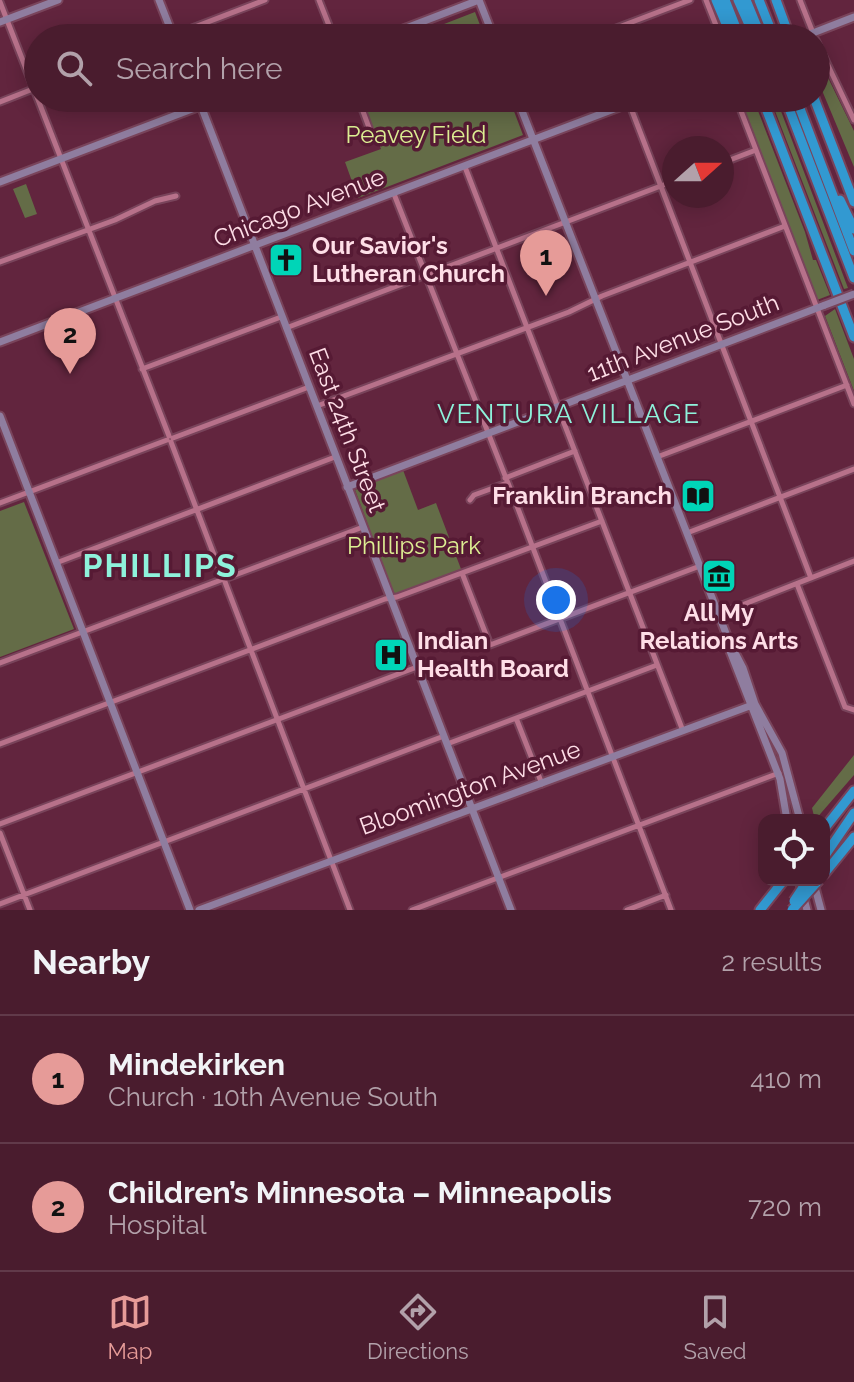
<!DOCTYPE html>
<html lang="en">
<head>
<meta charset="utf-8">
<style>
  body { margin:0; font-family:Raleway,sans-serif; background:#54293a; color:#f1f3f6 }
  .controls { position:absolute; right:24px; bottom:24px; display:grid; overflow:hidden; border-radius:16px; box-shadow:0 4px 20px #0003 }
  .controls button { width:72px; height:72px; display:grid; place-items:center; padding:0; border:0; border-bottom:2px solid #613a4a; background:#4a1c2e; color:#f1f3f6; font:40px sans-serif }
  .compass { position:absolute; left:662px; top:136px; width:72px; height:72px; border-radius:50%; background:#4a1c2e; box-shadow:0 4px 20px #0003; rotate:69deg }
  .you { position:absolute; left:556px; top:600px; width:28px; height:28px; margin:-20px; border:6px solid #fff; border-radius:50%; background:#1a73e8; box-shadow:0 0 0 12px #1a73e833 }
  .badge { display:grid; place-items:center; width:52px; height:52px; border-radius:50%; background:#e69b98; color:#111; font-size:26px; font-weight:700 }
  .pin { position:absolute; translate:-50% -66px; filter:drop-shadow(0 2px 4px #0008) }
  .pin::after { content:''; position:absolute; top:42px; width:28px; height:24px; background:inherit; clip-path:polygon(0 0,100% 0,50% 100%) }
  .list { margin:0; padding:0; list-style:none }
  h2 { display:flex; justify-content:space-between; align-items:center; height:104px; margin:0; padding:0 32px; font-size:34px }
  h2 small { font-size:26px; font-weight:400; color:#b2a1aa }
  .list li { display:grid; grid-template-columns:52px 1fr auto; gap:24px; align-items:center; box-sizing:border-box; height:128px; padding:0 32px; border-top:2px solid #613a4a }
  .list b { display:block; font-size:30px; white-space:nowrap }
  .list p { margin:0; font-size:26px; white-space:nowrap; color:#b2a1aa }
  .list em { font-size:26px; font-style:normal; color:#b2a1aa }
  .icon { flex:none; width:44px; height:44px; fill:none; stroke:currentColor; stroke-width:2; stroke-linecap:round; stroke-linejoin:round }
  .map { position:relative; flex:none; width:854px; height:910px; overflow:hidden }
  .search { position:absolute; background:#4a1c2e; box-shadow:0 4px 20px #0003; left:24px; right:24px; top:24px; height:88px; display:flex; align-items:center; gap:20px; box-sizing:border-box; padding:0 28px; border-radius:44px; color:#b2a1aa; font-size:30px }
  .sheet { height:360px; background:#4a1c2e }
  nav { display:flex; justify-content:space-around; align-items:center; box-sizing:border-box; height:112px; border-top:2px solid #613a4a; background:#4a1c2e; font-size:22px; color:#b2a1aa }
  nav a { display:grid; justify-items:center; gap:4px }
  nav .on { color:#e69b98 }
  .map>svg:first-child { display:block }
  .green { fill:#646c47 }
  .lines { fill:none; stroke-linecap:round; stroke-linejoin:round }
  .street-casing { stroke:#79445b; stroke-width:9 }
  .secondary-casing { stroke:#79445b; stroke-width:11 }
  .highway-casing { stroke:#79445b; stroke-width:13 }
  .street { stroke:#b7718a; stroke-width:5 }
  .secondary { stroke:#8f7d9f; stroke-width:7 }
  .highway { stroke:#3299d1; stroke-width:9 }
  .secondary-bridge-casing { stroke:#79445b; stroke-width:11; stroke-linecap:butt }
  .highway-bridge-casing { stroke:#79445b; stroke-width:13; stroke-linecap:butt }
  .secondary-bridge { stroke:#8f7d9f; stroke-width:7 }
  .highway-bridge { stroke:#3299d1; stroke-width:9 }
  .labels { text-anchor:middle; stroke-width:7; stroke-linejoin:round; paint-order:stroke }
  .park-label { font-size:24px; fill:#ddef93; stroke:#561a34 }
  .street-label { font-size:24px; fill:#fedee7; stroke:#561a34 }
  .poi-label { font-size:24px; font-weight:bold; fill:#fedee7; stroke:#561a34; text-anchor:start }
  .neighbourhood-label { font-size:26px; letter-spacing:2px; fill:#8ef2db; stroke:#561a34 }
  .district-label { font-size:32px; font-weight:bold; letter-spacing:2px; fill:#8ef2db; stroke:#561a34 }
</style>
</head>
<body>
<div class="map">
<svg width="854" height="910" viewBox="0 0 854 910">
  <rect width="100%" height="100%" fill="#62253e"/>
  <path class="green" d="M475,12L485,38H408Z
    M816,53L854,131V167L816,76Z
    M361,98H509L523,135L358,198L345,162L381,149Z
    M740,98H753L805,232L813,260H816L830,295L817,300Z
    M770,98H776L848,288L844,289Z
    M26,184L37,214L25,218L13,189Z
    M835,309L854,359V391L825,316Z
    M403,470L418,510L436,503L461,569L396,594L393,592L355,490Z
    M24,502L74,629L0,657V511Z
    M854,755V775L815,820L812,808Z"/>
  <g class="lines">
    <g class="street-casing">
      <path id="street" d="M319,0L334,38
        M706,0L721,38
        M800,0L813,33
        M0,2L169,436
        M166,38L265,0
        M590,38L690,0
        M816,40L854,120
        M358,98L371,133L379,141
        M736,98L854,404
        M0,102L38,87
        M629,103L811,578
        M722,163L756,150
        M465,167L683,731
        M394,194L517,506L671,910
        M0,262L115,220L155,201L176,196
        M286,328L674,181
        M142,369L281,317
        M317,406L569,312L602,296L785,226
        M173,438L309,387
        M171,442L222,576
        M657,457L847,385
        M505,478L575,451
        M470,500L474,495L507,483
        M0,503L167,440
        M687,533L854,469
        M56,563L335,457
        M462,573L490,645L700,566
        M227,578L363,527
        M225,582L350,910
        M797,584L845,707L854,710
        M719,614L854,561
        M0,663L221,580
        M516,718L542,784
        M0,744L385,599L397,597L602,521
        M447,744L657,665
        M0,824L417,667
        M0,833L30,910
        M0,904L444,736
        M412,910L779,773
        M627,910L666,895"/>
    </g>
    <g class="secondary-casing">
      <path id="secondary" d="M159,0L174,38
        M479,0L494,38
        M0,22L58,0
        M380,38L479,0
        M800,38L854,17
        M198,98L511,910
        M517,98L729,641L743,668L755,704L782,753L800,820
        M0,182L221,98
        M58,320L643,98
        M0,342L55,321
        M0,416L190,910
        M347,487L825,305
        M730,651L780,779L787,820
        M799,880L807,910
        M813,880L821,910
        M199,910L755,704"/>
    </g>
    <g class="highway-casing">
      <path id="highway" d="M716,0L732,38
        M725,0L740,38
        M738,0L755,38
        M746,0L760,34
        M759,0L774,38
        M776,0L790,38
        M762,98L854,337
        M785,98L854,278
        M796,98L854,251
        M814,98L854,202
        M840,200L854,229
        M824,829L854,791
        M824,857L854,813
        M824,874L854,837
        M760,910L784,880"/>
    </g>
    <use href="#street" class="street"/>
    <use href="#secondary" class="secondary"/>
    <use href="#highway" class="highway"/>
    <g class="secondary-bridge-casing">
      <path id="secondary-bridge" d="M825,305L854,294"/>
    </g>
    <g class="highway-bridge-casing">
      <path id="highway-bridge" d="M794,901L808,880
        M792,910L819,880"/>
    </g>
    <use href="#secondary-bridge" class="secondary-bridge"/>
    <use href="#highway-bridge" class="highway-bridge"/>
  </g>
  <defs>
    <g id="church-square" transform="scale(1.8)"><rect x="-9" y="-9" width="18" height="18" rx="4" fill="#00d5b7" stroke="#561a34"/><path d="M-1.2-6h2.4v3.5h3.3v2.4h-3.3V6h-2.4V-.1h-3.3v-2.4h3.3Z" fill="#111"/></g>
    <g id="library-square" transform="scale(1.8)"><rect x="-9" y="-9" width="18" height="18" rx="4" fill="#00d5b7" stroke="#561a34"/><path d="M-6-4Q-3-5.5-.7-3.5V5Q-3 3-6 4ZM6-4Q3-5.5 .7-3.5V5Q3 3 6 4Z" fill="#111"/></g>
    <g id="museum-square" transform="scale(1.8)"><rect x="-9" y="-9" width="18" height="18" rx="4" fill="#00d5b7" stroke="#561a34"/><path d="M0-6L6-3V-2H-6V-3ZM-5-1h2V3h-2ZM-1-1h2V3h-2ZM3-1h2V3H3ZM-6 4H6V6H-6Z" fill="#111"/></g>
    <g id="hospital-square" transform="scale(1.8)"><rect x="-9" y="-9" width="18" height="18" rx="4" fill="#00d5b7" stroke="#561a34"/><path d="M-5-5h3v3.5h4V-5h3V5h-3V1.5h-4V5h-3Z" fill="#111"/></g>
  </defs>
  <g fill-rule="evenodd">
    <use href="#church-square" x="286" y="260"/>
    <use href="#library-square" x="698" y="496"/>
    <use href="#museum-square" x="719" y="576"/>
    <use href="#hospital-square" x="391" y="655"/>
  </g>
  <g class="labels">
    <g class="park-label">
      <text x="416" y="143">Peavey Field</text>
      <text x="414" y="554">Phillips Park</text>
    </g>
    <g class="street-label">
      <text transform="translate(299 208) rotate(-21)" y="8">Chicago Avenue</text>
      <text transform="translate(683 338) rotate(-21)" y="8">11th Avenue South</text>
      <text transform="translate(347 430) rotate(69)" y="8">East 24th Street</text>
      <text transform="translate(470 788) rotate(-20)" y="8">Bloomington Avenue</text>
    </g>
    <g class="poi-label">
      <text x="312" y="254">Our Savior's<tspan x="312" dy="28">Lutheran Church</tspan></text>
      <text x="672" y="504" text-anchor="end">Franklin Branch</text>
      <text x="719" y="621" text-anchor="middle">All My<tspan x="719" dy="28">Relations Arts</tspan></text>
      <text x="417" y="649">Indian<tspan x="417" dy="28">Health Board</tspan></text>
    </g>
    <g class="neighbourhood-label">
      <text x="569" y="423">VENTURA VILLAGE</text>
    </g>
    <g class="district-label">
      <text x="160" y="577">PHILLIPS</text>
    </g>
  </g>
</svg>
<div class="controls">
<button><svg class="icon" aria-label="locate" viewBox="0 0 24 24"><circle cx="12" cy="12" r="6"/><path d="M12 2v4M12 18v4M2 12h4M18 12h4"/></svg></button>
</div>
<svg class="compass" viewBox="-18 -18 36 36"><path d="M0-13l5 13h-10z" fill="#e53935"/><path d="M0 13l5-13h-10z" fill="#b2a1aa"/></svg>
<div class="you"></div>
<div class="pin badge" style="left:546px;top:296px">1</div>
<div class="pin badge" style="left:70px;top:374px">2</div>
<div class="search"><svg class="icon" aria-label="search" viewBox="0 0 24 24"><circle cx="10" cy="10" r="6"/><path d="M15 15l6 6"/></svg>Search here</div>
</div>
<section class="sheet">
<h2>Nearby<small>2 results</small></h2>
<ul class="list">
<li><span class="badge">1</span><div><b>Mindekirken</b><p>Church · 10th Avenue South</p></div><em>410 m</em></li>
<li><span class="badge">2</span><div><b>Children’s Minnesota – Minneapolis</b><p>Hospital</p></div><em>720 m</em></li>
</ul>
</section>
<nav>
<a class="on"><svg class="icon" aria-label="map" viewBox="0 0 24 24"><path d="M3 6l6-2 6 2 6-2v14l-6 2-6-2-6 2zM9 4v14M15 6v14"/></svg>Map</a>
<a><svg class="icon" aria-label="directions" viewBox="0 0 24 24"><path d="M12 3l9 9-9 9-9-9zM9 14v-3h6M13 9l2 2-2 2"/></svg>Directions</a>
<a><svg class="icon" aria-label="saved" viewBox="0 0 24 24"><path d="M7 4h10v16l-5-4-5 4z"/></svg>Saved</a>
</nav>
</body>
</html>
